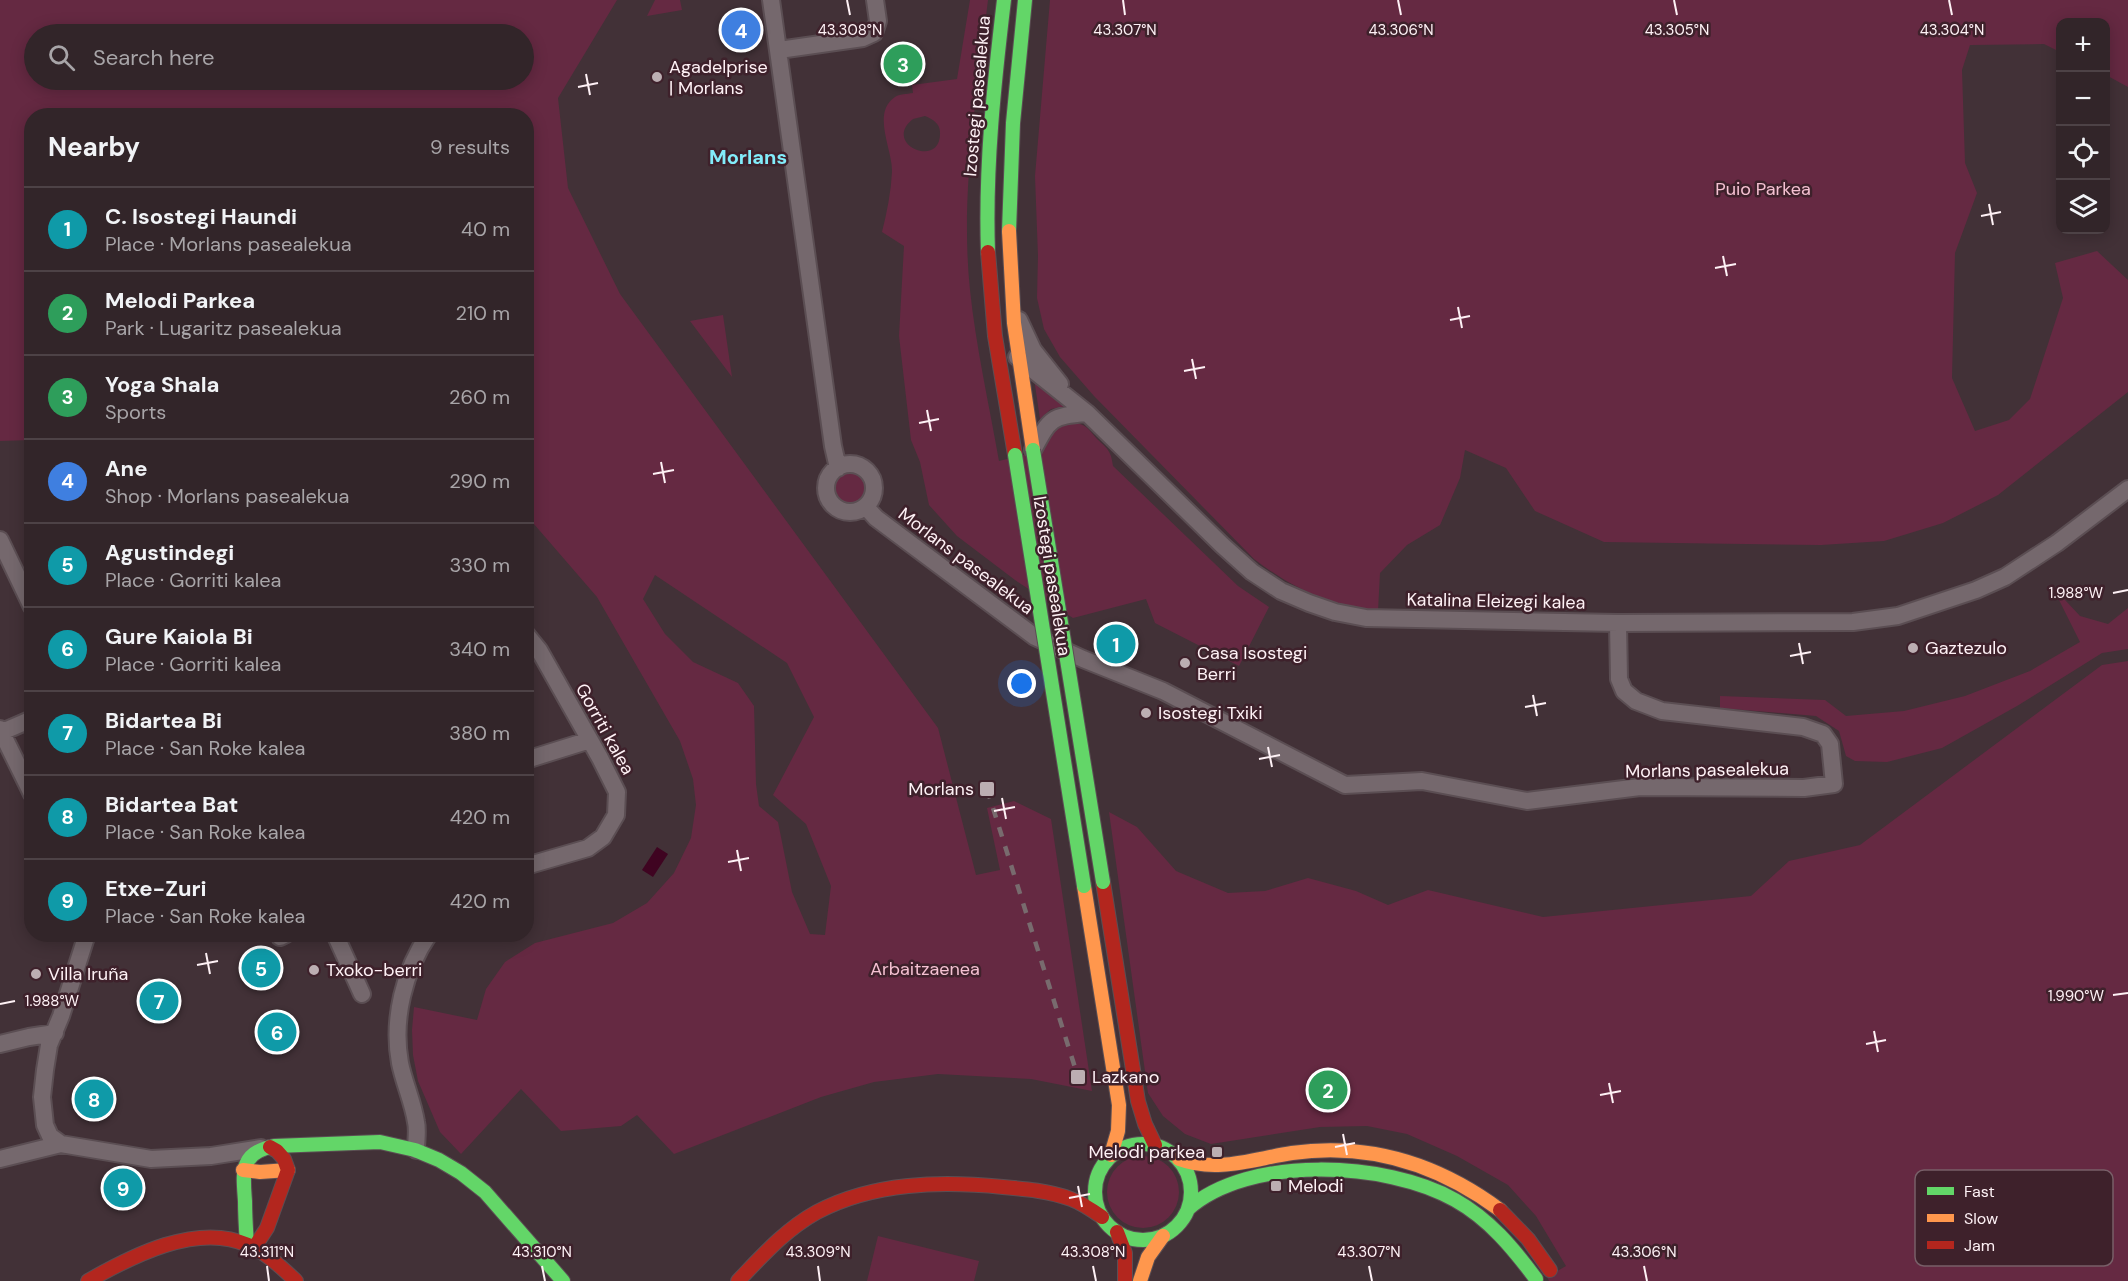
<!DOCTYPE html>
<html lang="en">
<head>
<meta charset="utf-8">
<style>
  body { margin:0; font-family:"DM Sans",sans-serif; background:#3d3135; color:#f1f3f6 }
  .controls { position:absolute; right:18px; top:18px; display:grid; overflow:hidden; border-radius:12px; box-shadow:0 3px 15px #0003 }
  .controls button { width:54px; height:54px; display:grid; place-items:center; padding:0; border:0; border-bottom:2px solid #4d4246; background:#322529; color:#f1f3f6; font:30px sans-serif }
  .you { position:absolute; left:1022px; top:684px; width:21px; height:21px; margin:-15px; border:4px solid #fff; border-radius:50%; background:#1a73e8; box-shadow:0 0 0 9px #1a73e833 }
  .badge { display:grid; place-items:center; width:39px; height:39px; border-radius:50%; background:#8bbbb9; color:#fff; font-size:20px; font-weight:700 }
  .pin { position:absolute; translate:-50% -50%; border:3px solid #fff; box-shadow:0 2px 6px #0006 }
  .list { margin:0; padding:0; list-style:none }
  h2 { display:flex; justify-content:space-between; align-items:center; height:78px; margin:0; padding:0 24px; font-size:26px }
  h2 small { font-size:20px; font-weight:400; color:#a8a5a8 }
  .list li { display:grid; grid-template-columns:39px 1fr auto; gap:18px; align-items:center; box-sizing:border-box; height:84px; padding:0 24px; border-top:2px solid #4d4246 }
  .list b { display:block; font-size:22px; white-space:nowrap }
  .list p { margin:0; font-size:20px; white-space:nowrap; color:#a8a5a8 }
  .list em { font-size:20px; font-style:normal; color:#a8a5a8 }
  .icon { flex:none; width:33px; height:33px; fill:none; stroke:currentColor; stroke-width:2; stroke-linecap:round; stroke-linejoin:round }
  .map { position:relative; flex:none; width:2128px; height:1281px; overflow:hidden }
  .search { position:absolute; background:#322529; box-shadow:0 3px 15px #0003; left:24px; top:24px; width:510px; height:66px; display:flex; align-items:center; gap:15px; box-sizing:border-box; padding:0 21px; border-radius:33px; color:#a8a5a8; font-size:22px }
  .panel { position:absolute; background:#322529; box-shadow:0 3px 15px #0003; left:24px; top:108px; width:510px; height:834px; border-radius:24px }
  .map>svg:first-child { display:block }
  .green { fill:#652942; fill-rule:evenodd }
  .water { fill:#3f0421 }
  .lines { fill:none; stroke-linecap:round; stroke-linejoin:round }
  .street-casing { stroke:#5b4e53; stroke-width:20 }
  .fast-casing { stroke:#5b4e53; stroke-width:16 }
  .slow-casing { stroke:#5b4e53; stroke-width:16 }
  .jam-casing { stroke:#5b4e53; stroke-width:16 }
  .street { stroke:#75686d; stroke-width:16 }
  .fast { stroke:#63d668; stroke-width:14 }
  .slow { stroke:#ff974d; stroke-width:14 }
  .jam { stroke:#b3261e; stroke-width:14 }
  .rail { stroke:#786b6e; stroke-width:4.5; stroke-dasharray:10 10; stroke-linecap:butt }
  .fast-bridge-casing { stroke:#5b4e53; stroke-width:16; stroke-linecap:butt }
  .fast-bridge { stroke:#63d668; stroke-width:14 }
  .ticks { fill:none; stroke:#fef1f5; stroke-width:2 }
  .poi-dot { fill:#bcaeb2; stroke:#3e212b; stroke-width:2 }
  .labels { text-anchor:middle; stroke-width:5; stroke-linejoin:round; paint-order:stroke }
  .poi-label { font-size:18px; fill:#fef1f5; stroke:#3e212b; text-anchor:start }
  .street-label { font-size:18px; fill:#fef1f5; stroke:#3e212b }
  .park-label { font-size:18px; fill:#f5c1d2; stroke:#3e212b }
  .neighbourhood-label { font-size:20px; font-weight:bold; fill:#82ecfa; stroke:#3e212b }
  .key { fill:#3e212b; stroke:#785f68; stroke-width:1.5 }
  .key-label { font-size:16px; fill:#fef1f5 }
  .ticks-label { font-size:15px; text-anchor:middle; fill:#fef1f5; stroke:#3e212b; stroke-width:5; stroke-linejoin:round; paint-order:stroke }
</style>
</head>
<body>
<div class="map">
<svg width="2128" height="1281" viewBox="0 0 2128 1281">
  <rect width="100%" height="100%" fill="#423137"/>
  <path class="green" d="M0,0H617L558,98L568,188L620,294L938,728L976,875L1000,870L987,808L1014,801L1051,819L1092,1091L1031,1079L938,1074L874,1082L821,1097L674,1154L637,1115L621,1126L561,1131L521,1089L461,1154L440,1132L418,1081L413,1055L412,1030L414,1007L477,1020L486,989L505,962L535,943L613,923L647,903L674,873L691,838L696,805L693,779L680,741L597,597L527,516L526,116H32L31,440L0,441ZM34,34H524V80H34ZM655,575L787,663L814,717L773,795L806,824L831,886L825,935L810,934L792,892L778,822L759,806L756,784L754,706L738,683L693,662L665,634L643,599Z
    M655,0H680L682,10L647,16Z
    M970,0H988C977,93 960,196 970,290C976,347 989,404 999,461L1043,450C1047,434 1061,416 1080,424C1087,426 1092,433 1097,439C1108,449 1111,451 1113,466L1238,586L1269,607L1239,666L1155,623L1146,599L1073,618L1015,580L957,536L929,505L920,462L911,440L899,336L904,246L882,232C887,212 891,192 892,172C893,150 871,113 895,97C899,94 907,94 913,93L912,85L957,79ZM925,116C933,119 940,124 940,132C942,170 881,144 913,119Z
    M1050,0H2128V87L2106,75V22H2060V52L2044,44L1970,45L1962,70L1965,163L1977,193L1955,253L1952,378L1975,431L2009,420L2030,399L2063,298L2055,263L2097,251L2128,280V392L1998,495L1943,523L1884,541L1821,545L1604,542L1535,511L1506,468L1465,450L1460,478L1440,525L1407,545L1380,573L1378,611C1329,605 1293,589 1254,559L1094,396L1060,357L1044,329L1037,298L1038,256L1035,176Z
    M723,315L732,377L690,321Z
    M1034,378L1068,406L1051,409L1040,419Z
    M835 488a15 15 0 1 1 30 0a15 15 0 1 1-30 0Z
    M2052,586L2080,616L2108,624L2128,608V649L2102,653L2017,706L1942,748L1887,762L1855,761L1846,756L1839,731L1816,716L1720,708V696L1825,700L1846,716L1904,711L1965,696L2030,671L2080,642Z
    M2128,661V1281H1549L1547,1277L1566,1266L1536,1216L1508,1185L1457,1156L1407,1134L1367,1126L1320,1127L1211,1144L1185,1134L1163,1116L1148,1093L1109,812L1137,827L1176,871L1228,893L1265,891L1308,878L1356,891L1388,905L1428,890L1543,917L1751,896L1789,861L1860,845L2102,665Z
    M1107 1192a36 36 0 1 1 72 0a36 36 0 1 1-72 0Z
    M878,1236L979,1261L974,1281H867Z"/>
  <path class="water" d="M657,847L668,854L653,877L642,870Z"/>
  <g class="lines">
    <g class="street-casing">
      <path id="street" d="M771,0L833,446L838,468
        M779,50L863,38L874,33L878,21L875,0
        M1019,320L1033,350L1060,384
        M1017,357L1087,413L1222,545L1252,572L1281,591L1309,603L1335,612L1366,618L1618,623L1853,622L1898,616L1976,590L2005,577L2057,543L2128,489
        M1033,450C1050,418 1051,416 1087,413
        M826 488a24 24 0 1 1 48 0a24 24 0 1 1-48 0Z
        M866,507L876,518L1035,637L1083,659L1163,691L1345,785L1422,781L1527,801L1640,787L1804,788L1834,784L1830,744L1823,734L1803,727L1662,711L1636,701L1624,691L1619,679L1618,623
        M0,540L32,607
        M526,634L539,650L600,758L617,792L616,815L603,837L588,848L526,866
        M0,729L32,794
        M2,732L32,719
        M526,760L590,740
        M87,934L61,1016L49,1045L45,1070L42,1097L45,1125L50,1136L61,1144L151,1159L211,1156L261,1148
        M279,934L280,937L286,934
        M335,934L362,994
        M0,1044L29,1037L55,1033
        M416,1150C416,1141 418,1130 416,1122C413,1102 404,1083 400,1063C392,1020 404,970 429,934
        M0,1159L61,1144"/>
    </g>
    <g class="fast-casing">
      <path id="fast" d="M1009,231L1013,123L1025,0
        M988,252C985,168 994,84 1004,0
        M1095 1192a48 48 0 1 1 96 0a48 48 0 1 1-96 0Z
        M1188,1209C1249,1155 1386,1161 1455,1200C1489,1219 1513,1248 1536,1279
        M247,1245C246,1230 245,1216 245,1201C243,1173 239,1153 274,1146L380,1142L415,1150L439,1160L461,1173L485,1192L563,1281"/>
    </g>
    <g class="slow-casing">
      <path id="slow" d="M1009,231L1014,323L1033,450
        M1084,886L1119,1105L1118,1131L1111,1155
        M1179,1159C1217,1173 1253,1159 1292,1153C1370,1142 1438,1164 1500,1210
        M243,1170L260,1172L288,1170
        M1140,1281L1148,1257L1163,1236"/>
    </g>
    <g class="jam-casing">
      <path id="jam" d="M988,252L995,336L1015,455
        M1103,882L1138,1101L1145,1124L1155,1145
        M1500,1210L1528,1239L1550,1270
        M1117,1232L1125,1253V1281
        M254,1248L267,1228L288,1170L284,1159L277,1151L270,1147
        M88,1281C132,1256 197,1222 248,1245C267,1253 282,1268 296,1281
        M738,1281C762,1256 786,1229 817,1212C874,1182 941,1181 1003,1187C1026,1189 1049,1191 1071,1199C1082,1203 1092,1210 1102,1217"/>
    </g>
    <use href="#street" class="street"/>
    <use href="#fast" class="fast"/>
    <use href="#slow" class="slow"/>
    <use href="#jam" class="jam"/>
    <path class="rail" d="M987,789L1078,1077"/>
    <g class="fast-bridge-casing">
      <path id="fast-bridge" d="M1033,450L1103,882
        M1015,455L1084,886"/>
    </g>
    <use href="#fast-bridge" class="fast-bridge"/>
  </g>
  <path class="ticks" d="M847,0L850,15M1123,0L1125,15M1398,0L1401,15M1674,0L1677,15M1949,0L1952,15M586,74L590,95M578,87L598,83M1989,204L1993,225M1981,216L2001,212M1723,256L1727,276M1715,268L1736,264M1458,307L1462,328M1450,320L1470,316M1192,359L1196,379M1184,371L1205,367M927,410L931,431M919,423L939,419M661,462L665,483M653,474L674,470M2113,593L2128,590M1799,643L1803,664M1790,656L1811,652M1533,695L1537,716M1525,707L1546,703M1268,747L1272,767M1259,759L1280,755M1002,798L1006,819M994,811L1015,807M737,850L741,871M728,862L749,858M206,953L210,974M197,965L218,961M2113,995L2128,993M0,1004L15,1001M1874,1031L1878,1052M1866,1044L1886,1040M1609,1083L1613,1103M1600,1095L1621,1091M1343,1134L1347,1155M1335,1147L1355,1143M1078,1186L1082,1207M1069,1198L1090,1194M267,1266L269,1281M542,1266L545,1281M818,1266L820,1281M1093,1266L1096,1281M1369,1266L1372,1281M1644,1266L1647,1281"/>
  <g class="poi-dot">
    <circle cx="657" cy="77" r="6"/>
    <circle cx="1913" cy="648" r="6"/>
    <circle cx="1185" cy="663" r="6"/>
    <circle cx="1146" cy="713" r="6"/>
    <rect x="979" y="781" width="16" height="16" rx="3"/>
    <circle cx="314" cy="970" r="6"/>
    <circle cx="36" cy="974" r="6"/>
    <rect x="1070" y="1069" width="16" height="16" rx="3"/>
    <rect x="1211" y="1146" width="12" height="12" rx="3"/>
    <rect x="1270" y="1180" width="12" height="12" rx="3"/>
  </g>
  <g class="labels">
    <g class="poi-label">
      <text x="669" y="73">Agadelprise<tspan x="669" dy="21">| Morlans</tspan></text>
      <text x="1925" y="654">Gaztezulo</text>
      <text x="1197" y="659">Casa Isostegi<tspan x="1197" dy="21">Berri</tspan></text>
      <text x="1158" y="719">Isostegi Txiki</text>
      <text x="974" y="795" text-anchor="end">Morlans</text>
      <text x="326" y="976">Txoko-berri</text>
      <text x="48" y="980">Villa Iruña</text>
      <text x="1092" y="1083">Lazkano</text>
      <text x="1205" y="1158" text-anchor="end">Melodi parkea</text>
      <text x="1288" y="1192">Melodi</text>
    </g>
    <g class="street-label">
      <text transform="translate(977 96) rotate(-85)" y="6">Izostegi pasealekua</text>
      <text transform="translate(966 561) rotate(37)" y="6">Morlans pasealekua</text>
      <text transform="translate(1052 576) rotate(81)" y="6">Izostegi pasealekua</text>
      <text transform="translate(1496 601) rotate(1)" y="6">Katalina Eleizegi kalea</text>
      <text transform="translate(605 729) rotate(61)" y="6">Gorriti kalea</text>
      <text transform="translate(1707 770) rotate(-1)" y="6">Morlans pasealekua</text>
    </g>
    <g class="park-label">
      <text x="1763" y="195">Puio Parkea</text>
      <text x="925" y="975">Arbaitzaenea</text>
    </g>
    <g class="neighbourhood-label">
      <text x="748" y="164">Morlans</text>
    </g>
  </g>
  <rect x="1915" y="1170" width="198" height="96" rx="9" class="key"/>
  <rect x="1927" y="1187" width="27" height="8" fill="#63d668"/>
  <rect x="1927" y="1214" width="27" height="8" fill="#ff974d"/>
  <rect x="1927" y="1241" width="27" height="8" fill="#b3261e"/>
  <g class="key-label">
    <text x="1964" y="1197">Fast</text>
    <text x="1964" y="1224">Slow</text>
    <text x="1964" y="1251">Jam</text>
  </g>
  <g class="ticks-label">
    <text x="850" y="35">43.308°N</text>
    <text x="1125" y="35">43.307°N</text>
    <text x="1401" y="35">43.306°N</text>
    <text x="1677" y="35">43.305°N</text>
    <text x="1952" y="35">43.304°N</text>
    <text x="2076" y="598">1.988°W</text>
    <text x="2076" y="1001">1.990°W</text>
    <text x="52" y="1006">1.988°W</text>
    <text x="267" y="1257">43.311°N</text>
    <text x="542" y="1257">43.310°N</text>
    <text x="818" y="1257">43.309°N</text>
    <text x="1093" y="1257">43.308°N</text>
    <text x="1369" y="1257">43.307°N</text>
    <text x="1644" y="1257">43.306°N</text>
  </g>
</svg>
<div class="controls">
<button>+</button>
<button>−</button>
<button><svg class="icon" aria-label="locate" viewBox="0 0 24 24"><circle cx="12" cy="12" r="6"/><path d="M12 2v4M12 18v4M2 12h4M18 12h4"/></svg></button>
<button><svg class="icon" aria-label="layers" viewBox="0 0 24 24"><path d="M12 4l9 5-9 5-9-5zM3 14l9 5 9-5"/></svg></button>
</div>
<div class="you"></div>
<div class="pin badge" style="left:1116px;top:644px;background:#0f9aa8">1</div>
<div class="pin badge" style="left:1328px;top:1090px;background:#2e9e5b">2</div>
<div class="pin badge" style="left:903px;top:64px;background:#2e9e5b">3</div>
<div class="pin badge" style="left:741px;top:30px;background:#3f7fe0">4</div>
<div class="pin badge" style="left:261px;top:968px;background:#0f9aa8">5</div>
<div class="pin badge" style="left:277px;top:1032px;background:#0f9aa8">6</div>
<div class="pin badge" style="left:159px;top:1001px;background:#0f9aa8">7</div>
<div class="pin badge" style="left:94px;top:1099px;background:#0f9aa8">8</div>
<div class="pin badge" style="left:123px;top:1188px;background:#0f9aa8">9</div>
<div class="search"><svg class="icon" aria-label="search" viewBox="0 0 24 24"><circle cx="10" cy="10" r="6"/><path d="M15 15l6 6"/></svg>Search here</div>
<section class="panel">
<h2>Nearby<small>9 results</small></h2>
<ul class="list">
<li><span class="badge" style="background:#0f9aa8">1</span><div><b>C. Isostegi Haundi</b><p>Place · Morlans pasealekua</p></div><em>40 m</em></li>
<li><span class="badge" style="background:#2e9e5b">2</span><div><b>Melodi Parkea</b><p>Park · Lugaritz pasealekua</p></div><em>210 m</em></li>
<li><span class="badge" style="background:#2e9e5b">3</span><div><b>Yoga Shala</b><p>Sports</p></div><em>260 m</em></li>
<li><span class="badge" style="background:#3f7fe0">4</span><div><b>Ane</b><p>Shop · Morlans pasealekua</p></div><em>290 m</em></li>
<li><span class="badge" style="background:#0f9aa8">5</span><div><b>Agustindegi</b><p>Place · Gorriti kalea</p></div><em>330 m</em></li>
<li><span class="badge" style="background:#0f9aa8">6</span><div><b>Gure Kaiola Bi</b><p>Place · Gorriti kalea</p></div><em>340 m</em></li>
<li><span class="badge" style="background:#0f9aa8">7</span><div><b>Bidartea Bi</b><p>Place · San Roke kalea</p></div><em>380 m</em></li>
<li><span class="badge" style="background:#0f9aa8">8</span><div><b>Bidartea Bat</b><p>Place · San Roke kalea</p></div><em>420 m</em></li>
<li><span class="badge" style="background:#0f9aa8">9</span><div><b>Etxe-Zuri</b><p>Place · San Roke kalea</p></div><em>420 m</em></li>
</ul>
</section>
</div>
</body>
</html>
